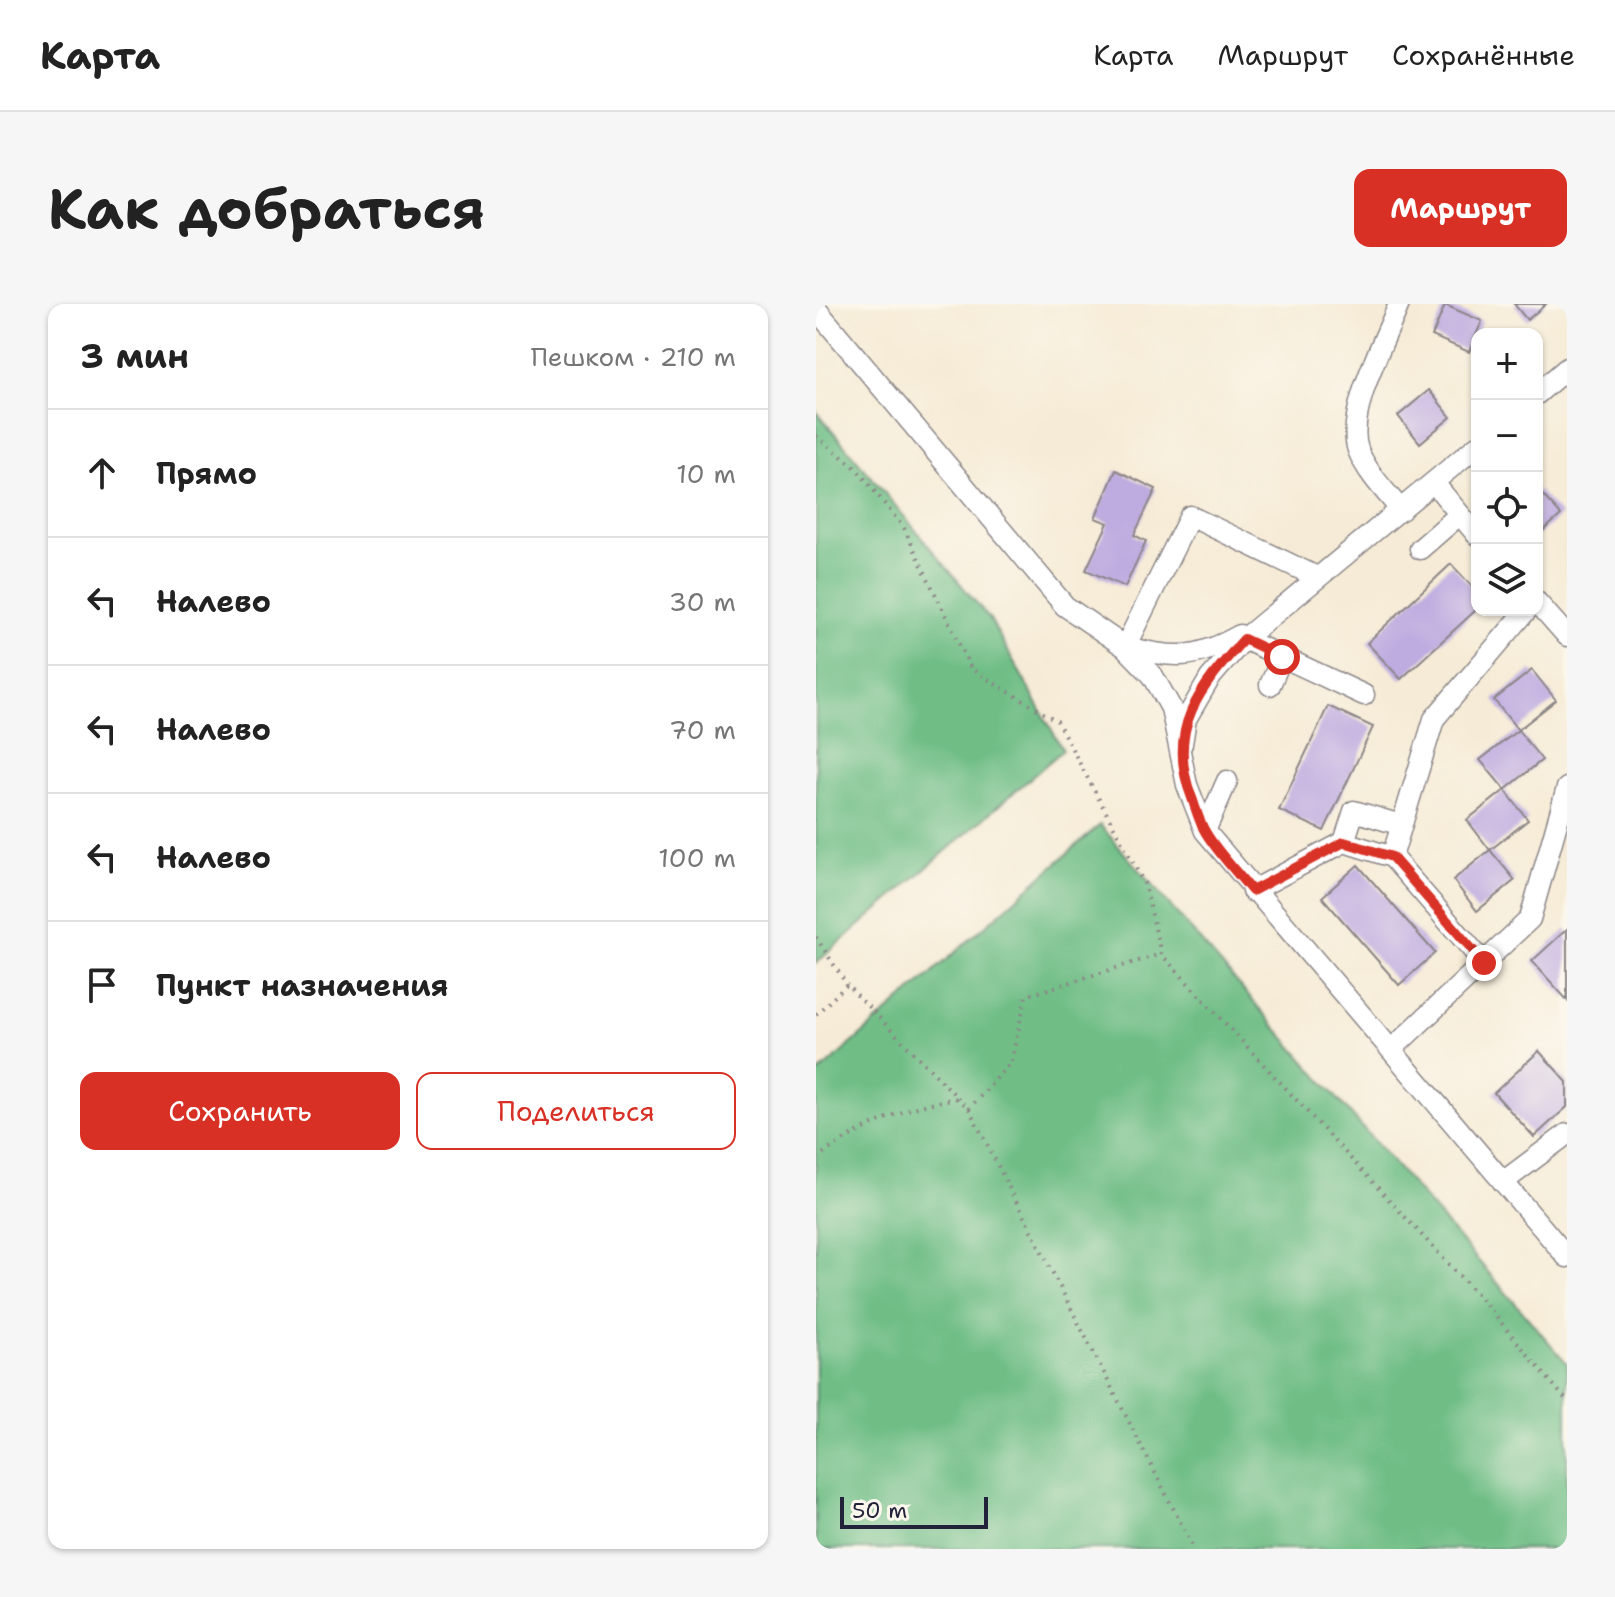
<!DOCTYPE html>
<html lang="ru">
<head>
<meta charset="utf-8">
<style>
  body { margin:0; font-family:"Shantell Sans",sans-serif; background:#f6f6f6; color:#222 }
  .controls { position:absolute; right:24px; top:24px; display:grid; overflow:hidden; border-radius:16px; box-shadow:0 2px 6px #0004 }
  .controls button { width:72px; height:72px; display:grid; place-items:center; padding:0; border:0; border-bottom:2px solid #e0e0e0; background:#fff; color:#222; font:40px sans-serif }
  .scale { position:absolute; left:24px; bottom:20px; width:148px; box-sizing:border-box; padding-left:8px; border:4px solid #22223b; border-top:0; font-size:22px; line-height:28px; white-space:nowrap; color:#22223b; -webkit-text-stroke:6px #fbf7ec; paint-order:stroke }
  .stop { position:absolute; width:24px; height:24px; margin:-18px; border:6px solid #d93025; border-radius:50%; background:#fff }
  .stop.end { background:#d93025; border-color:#fff; box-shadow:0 2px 8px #0008 }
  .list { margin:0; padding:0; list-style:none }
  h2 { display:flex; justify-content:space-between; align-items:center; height:104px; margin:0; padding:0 32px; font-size:34px }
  h2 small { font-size:26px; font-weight:400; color:#767676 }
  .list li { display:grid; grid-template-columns:52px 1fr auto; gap:24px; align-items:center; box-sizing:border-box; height:128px; padding:0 32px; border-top:2px solid #e0e0e0 }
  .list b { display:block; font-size:30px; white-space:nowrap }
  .list em { font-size:26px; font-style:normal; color:#767676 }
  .actions { display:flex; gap:16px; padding:24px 32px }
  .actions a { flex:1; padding:18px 0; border:2px solid #d93025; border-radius:16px; text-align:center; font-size:28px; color:#d93025 }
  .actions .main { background:#d93025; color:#fff }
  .icon { flex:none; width:44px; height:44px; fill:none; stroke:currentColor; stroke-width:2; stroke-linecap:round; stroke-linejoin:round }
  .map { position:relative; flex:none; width:751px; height:1245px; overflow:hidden; border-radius:16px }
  header { display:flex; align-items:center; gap:48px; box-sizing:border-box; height:112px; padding:0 40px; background:#fff; border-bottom:2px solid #e0e0e0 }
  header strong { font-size:38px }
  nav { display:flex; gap:44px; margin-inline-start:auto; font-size:28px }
  .intro { display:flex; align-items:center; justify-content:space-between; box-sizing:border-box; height:192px; padding:0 48px }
  h1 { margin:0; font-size:56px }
  .button { padding:20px 36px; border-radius:16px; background:#d93025; color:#fff; font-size:28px; font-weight:700 }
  main { display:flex; gap:48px; padding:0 48px }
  aside { flex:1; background:#fff; border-radius:16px; box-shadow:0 2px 6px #0004 }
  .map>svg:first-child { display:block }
  .forest { fill:#70be86; stroke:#497060; stroke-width:2 }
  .building { fill:#beabe0 }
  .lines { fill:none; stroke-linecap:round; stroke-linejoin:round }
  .minor-casing { stroke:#8c8688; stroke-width:23 }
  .path { stroke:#8c8688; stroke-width:4; stroke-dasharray:2 6; stroke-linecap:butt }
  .minor { stroke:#fff; stroke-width:20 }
  .route { stroke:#d93025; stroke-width:10 }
</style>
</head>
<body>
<header>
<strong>Карта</strong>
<nav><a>Карта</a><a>Маршрут</a><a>Сохранённые</a></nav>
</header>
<div class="intro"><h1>Как добраться</h1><a class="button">Маршрут</a></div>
<main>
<aside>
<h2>3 мин<small>Пешком · 210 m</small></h2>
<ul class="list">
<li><svg class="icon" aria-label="ahead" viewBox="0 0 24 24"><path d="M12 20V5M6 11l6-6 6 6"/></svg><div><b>Прямо</b></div><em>10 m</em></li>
<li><svg class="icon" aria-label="left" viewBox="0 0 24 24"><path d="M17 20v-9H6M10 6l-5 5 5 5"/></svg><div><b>Налево</b></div><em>30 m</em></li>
<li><svg class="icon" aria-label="left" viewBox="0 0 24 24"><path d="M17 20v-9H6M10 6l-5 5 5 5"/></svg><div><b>Налево</b></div><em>70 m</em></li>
<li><svg class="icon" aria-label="left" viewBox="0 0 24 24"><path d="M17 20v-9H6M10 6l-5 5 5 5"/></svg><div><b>Налево</b></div><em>100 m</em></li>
<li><svg class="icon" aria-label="arrive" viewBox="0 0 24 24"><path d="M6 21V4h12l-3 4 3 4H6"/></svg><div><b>Пункт назначения</b></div></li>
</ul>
<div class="actions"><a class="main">Сохранить</a><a>Поделиться</a></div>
</aside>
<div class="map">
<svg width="751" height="1245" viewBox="0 0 751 1245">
  <rect width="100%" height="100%" fill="#fbf7ec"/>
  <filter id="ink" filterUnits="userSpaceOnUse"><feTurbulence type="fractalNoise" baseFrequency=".0125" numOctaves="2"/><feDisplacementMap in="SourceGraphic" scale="16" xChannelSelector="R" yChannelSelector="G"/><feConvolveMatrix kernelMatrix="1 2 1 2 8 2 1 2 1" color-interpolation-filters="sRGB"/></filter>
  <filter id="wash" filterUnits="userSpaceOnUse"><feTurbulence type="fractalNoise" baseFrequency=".006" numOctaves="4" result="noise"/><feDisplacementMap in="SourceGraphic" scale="32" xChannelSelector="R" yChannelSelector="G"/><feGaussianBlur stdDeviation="1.8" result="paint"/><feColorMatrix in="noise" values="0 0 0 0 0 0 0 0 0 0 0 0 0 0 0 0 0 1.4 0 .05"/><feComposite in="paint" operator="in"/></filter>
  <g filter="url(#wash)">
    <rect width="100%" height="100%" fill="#f6ebd6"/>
    <path class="forest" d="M0,107L174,315L247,446L0,659Z
      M284,521L751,1059V1245H0V771Z"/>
    <g id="blocks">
      <path class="building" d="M698,0H730L711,16Z
        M629,1L666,17L653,48L616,32Z
        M613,86L635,113L604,139L582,112Z
        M300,166L340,185L318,231L330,237L309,283L270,266L292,219L279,214Z
        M721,185L745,211L721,232Z
        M635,260L661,288V305L585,375L551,339Z
        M716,366L740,396L702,426L678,396Z
        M512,402L557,423L508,527L463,506Z
        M702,426L726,456L689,486L664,456Z
        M689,486L712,516L674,546L651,516Z
        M674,546L699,576L661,607L637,576Z
        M542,561L619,649L583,681L506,593Z
        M751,625V696L716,657Z
        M723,747L751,778V803L718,833L678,789Z"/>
    </g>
  </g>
  <g filter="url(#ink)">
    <use href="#blocks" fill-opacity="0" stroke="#8c8688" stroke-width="2"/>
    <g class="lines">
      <g class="minor-casing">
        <path id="minor" d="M583,0C569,36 529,109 542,146C551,169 570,188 585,206
          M0,5L249,302L309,343L337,372L355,404L371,481L389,527L751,953
          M721,90L751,64
          M618,179L661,231
          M604,245L643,211
          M721,298L751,332
          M428,335L548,391
          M309,343L374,212L501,273
          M309,343C359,354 377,357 424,331
          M454,381L466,353
          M366,440L370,415L394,374L428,335L661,142
          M389,527L411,477
          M528,538L538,507L585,521
          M436,587L528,538L576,553
          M668,659L576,553L618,415L711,306
          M575,746L714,615L751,484
          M687,878L751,830"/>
      </g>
      <path class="path" d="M0,132L40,164L88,224L155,365L241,417L329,581L345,650L666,996L751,1097
        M0,633L31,681
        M0,710L31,681L153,805L378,1245
        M153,805L195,758L210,692L345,650
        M0,854C45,824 89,801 143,794"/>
      <use href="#minor" class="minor"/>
    </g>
  </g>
  <g class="lines" filter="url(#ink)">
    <path class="route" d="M466,353L428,335C384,384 349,425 376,494C380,505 383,518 390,529C402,549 421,568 436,587L528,538L576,553L668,659"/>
  </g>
</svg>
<div class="controls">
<button>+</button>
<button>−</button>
<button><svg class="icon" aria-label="locate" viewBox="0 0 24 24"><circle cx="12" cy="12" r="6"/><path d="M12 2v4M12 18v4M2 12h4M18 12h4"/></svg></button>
<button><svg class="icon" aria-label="layers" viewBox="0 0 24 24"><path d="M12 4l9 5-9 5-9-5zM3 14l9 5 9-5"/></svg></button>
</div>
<div class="scale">50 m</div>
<div class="stop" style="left:466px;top:353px"></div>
<div class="stop end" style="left:668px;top:659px"></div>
</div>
</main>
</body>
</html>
